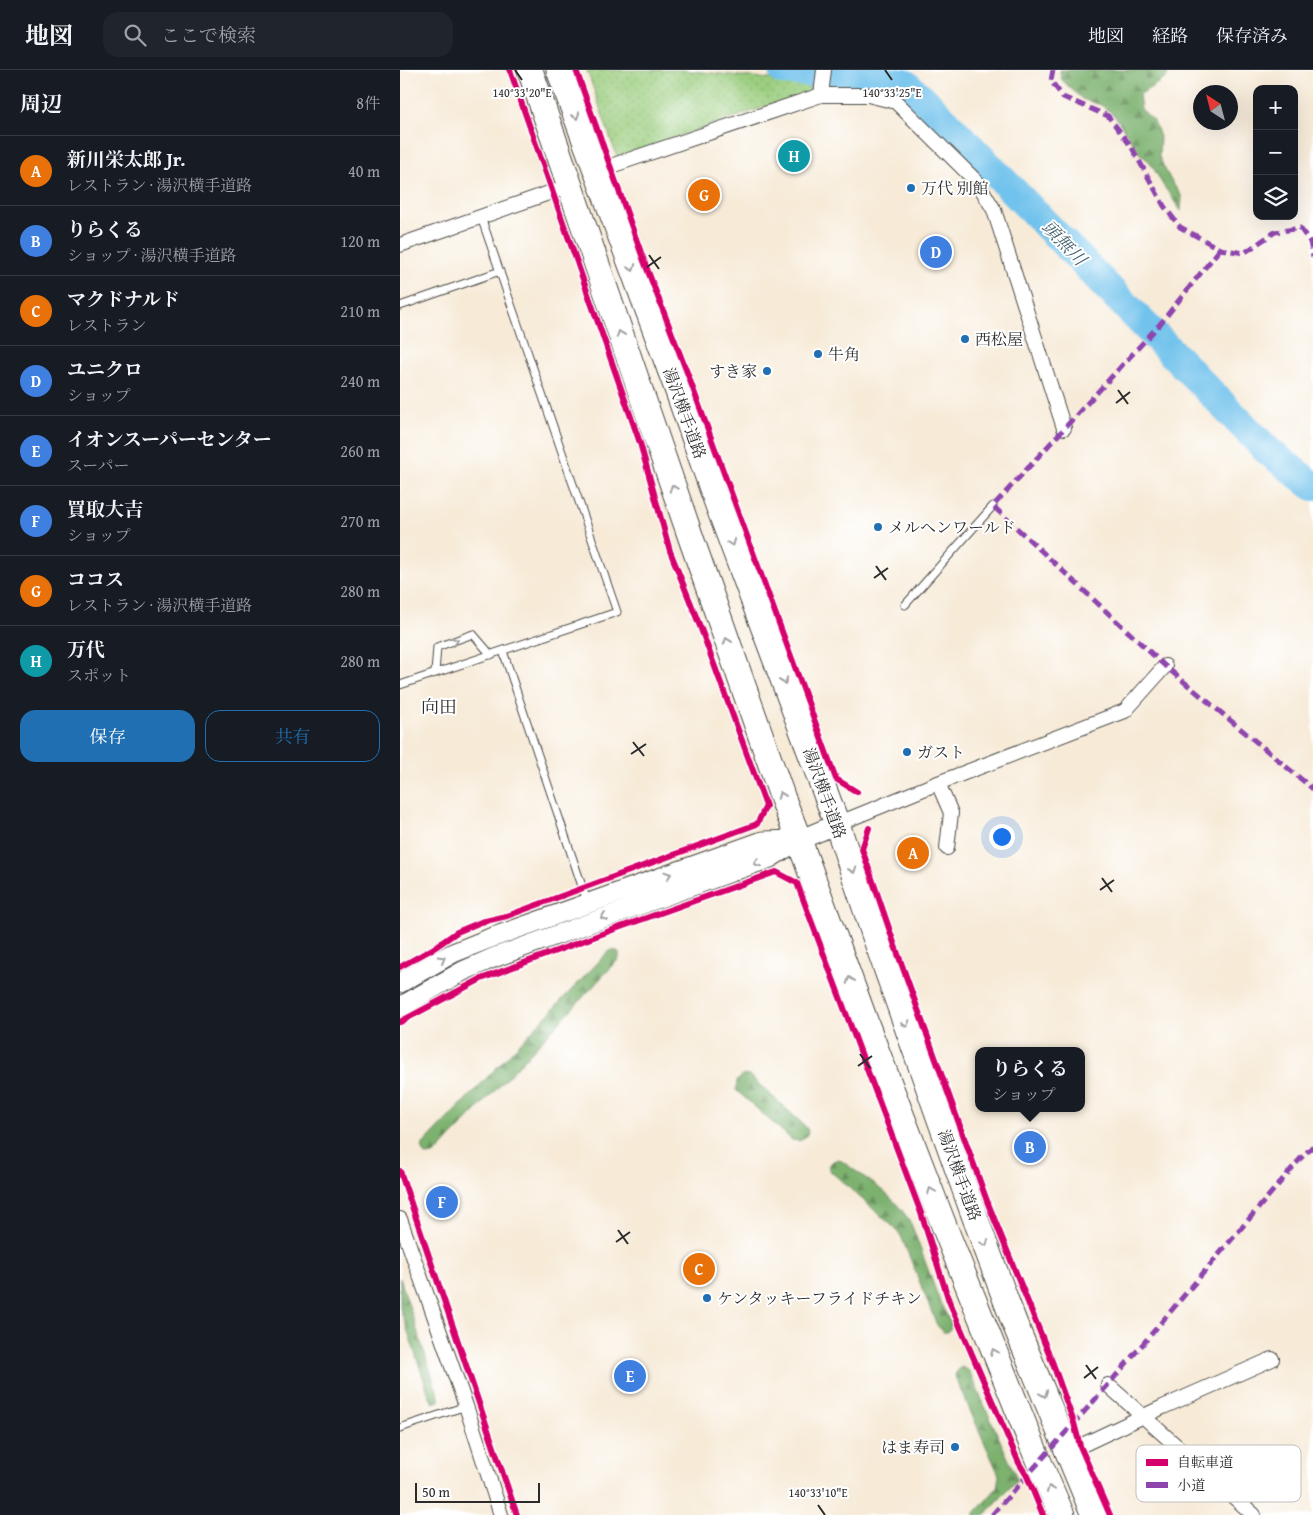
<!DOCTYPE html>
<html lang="ja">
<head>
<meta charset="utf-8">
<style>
  body { margin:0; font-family:"Gentium Book Plus","Noto Serif JP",serif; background:#20242c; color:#f1f3f6 }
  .controls { position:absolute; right:15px; top:15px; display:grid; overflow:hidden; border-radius:10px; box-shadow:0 5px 20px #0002 }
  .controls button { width:45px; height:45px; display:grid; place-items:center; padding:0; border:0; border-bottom:1px solid #363941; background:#171b24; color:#f1f3f6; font:25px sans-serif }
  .compass { position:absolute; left:793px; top:15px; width:45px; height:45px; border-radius:50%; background:#171b24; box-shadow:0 5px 20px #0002; rotate:324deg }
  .scale { position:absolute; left:15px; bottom:12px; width:125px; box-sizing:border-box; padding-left:5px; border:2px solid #2b2b2b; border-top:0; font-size:14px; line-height:18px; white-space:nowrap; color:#2b2b2b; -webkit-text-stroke:4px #fff; paint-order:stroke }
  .you { position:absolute; left:601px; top:766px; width:18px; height:18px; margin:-12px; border:4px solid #fff; border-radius:50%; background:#1a73e8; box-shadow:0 0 0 8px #1a73e833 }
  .badge { display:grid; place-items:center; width:32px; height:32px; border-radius:50%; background:#1f6fb2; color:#fff; font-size:16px; font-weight:700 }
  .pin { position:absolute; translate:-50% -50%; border:2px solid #fff; box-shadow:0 1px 5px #0006 }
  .popup { position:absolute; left:575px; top:977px; width:110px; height:65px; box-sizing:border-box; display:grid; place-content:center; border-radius:10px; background:#171b24; filter:drop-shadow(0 1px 4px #0005); font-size:16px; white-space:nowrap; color:#9ea1a6 }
  .popup b { font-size:19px; color:#f1f3f6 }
  .popup::after { content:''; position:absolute; left:50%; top:100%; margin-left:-10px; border:10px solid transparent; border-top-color:#171b24 }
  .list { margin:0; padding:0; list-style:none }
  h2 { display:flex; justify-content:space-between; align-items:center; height:65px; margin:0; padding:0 20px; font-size:21px }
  h2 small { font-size:16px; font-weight:400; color:#9ea1a6 }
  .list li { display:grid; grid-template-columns:32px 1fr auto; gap:15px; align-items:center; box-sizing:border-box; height:70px; padding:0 20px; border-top:1px solid #363941 }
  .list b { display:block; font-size:19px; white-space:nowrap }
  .list p { margin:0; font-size:16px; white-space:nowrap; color:#9ea1a6 }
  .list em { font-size:16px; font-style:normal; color:#9ea1a6 }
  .actions { display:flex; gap:10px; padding:15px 20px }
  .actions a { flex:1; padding:11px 0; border:1px solid #1f6fb2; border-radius:15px; text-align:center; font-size:18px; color:#1f6fb2 }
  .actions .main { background:#1f6fb2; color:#fff }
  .icon { flex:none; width:28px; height:28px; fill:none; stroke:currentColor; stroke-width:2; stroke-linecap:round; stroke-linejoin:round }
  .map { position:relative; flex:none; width:913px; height:1445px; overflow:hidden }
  header { display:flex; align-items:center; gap:30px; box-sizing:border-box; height:70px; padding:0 25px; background:#171b24; border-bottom:1px solid #363941 }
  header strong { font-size:24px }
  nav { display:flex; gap:28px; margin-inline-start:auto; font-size:18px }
  .search { width:350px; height:45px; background:#20242c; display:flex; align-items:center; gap:12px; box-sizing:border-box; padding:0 18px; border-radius:15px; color:#9ea1a6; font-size:19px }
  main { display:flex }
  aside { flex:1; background:#171b24 }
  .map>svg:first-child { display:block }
  .green { fill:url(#green-dots); stroke:#637c55 }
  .forest { fill:url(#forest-firs); stroke:#546e4c }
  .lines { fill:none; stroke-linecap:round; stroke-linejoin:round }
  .river { stroke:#71c2ec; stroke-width:30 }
  .lane-casing { stroke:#4a4845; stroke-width:9 }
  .street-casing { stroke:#4a4845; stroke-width:16 }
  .secondary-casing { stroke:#4a4845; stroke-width:21 }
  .highway-casing { stroke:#4a4845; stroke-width:27 }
  .lane { stroke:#fff; stroke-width:7 }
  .street { stroke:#fff; stroke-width:14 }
  .secondary { stroke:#fff; stroke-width:19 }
  .highway { stroke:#fff; stroke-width:25 }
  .quiet { stroke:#8e44ad; stroke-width:5; stroke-dasharray:10 5; stroke-linecap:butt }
  .cycleway-casing { stroke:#fff; stroke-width:9 }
  .cycleway { stroke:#d6006c; stroke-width:6 }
  .oneway { stroke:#a0a0a0 }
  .ticks { fill:none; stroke:#2b2b2b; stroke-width:2 }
  .poi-dot { fill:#1f6fb2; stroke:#fff; stroke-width:2 }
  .labels { text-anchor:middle; stroke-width:4; stroke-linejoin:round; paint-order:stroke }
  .poi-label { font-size:16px; fill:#2b2b2b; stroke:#fff; text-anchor:start }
  .street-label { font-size:16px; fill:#2b2b2b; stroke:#fff }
  .water-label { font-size:18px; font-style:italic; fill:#44606f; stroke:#fff }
  .neighbourhood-label { font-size:18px; fill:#2b2b2b; stroke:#fff }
  .key { fill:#fff; stroke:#bfbfbf; stroke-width:1 }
  .key-label { font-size:14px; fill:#2b2b2b }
  .ticks-label { font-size:12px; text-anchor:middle; fill:#2b2b2b; stroke:#fff; stroke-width:4; stroke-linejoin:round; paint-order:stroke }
</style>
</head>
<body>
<header>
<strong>地図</strong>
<div class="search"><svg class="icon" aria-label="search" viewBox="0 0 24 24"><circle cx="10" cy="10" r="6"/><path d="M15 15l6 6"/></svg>ここで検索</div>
<nav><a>地図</a><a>経路</a><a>保存済み</a></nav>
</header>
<main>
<aside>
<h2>周辺<small>8件</small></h2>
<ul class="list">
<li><span class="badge" style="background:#e8710a">A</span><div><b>新川栄太郎 Jr.</b><p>レストラン · 湯沢横手道路</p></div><em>40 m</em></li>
<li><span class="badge" style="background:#3f7fe0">B</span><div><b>りらくる</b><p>ショップ · 湯沢横手道路</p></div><em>120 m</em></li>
<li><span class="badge" style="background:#e8710a">C</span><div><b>マクドナルド</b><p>レストラン</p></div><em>210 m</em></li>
<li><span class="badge" style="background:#3f7fe0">D</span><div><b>ユニクロ</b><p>ショップ</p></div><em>240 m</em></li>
<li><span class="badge" style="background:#3f7fe0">E</span><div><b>イオンスーパーセンター</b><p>スーパー</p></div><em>260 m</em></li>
<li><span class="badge" style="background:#3f7fe0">F</span><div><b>買取大吉</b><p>ショップ</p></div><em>270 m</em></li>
<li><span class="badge" style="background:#e8710a">G</span><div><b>ココス</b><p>レストラン · 湯沢横手道路</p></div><em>280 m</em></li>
<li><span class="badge" style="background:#0f9aa8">H</span><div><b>万代</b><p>スポット</p></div><em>280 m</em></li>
</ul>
<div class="actions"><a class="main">保存</a><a>共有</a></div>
</aside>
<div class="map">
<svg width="913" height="1445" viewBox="0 0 913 1445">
  <defs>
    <pattern id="green-dots" width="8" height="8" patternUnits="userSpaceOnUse" patternTransform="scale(1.25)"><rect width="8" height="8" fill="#9bce7f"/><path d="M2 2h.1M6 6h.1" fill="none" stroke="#86b16e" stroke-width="1.8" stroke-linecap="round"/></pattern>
    <pattern id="forest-firs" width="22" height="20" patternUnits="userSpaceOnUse" patternTransform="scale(1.25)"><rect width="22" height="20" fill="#7cb16e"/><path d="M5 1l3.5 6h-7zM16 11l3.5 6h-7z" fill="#66905b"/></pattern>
  </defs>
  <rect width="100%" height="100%" fill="#fff"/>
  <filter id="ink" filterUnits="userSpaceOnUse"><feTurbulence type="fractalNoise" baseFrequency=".02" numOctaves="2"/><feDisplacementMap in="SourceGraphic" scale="10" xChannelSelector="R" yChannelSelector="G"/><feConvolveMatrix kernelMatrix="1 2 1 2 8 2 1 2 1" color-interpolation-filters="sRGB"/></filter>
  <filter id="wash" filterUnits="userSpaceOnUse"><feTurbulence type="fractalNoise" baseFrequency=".0096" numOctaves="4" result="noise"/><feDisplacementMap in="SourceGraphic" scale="20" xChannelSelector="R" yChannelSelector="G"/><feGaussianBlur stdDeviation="1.12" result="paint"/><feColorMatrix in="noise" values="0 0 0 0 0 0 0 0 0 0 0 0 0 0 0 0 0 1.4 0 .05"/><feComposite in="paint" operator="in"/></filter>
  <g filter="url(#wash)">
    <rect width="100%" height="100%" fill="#f7ebd8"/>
    <path class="green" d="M187,0H282L409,13L412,21L217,87Z"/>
    <path class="forest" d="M660,0H769L766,8L739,25L741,39L754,51L760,67L759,87L770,109L782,127L781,141L763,115L750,92L740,84L714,45L701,35L682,29L661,9Z
      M210,880L217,881L219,884V889L35,1084L26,1085L22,1079L23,1074Z
      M343,1005H349L406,1057L408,1061C406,1070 400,1072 392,1070L336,1020L337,1011Z
      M439,1089C466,1109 497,1126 512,1156L540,1232L551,1254L550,1259L548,1262H543L537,1255L501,1166L497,1160L429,1100V1096L433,1091Z
      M0,1208L39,1327V1331L33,1333L30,1328L0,1238Z
      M561,1297L568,1300L570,1303L616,1406V1411L585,1445H573L597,1418L599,1405L556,1309L555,1304Z"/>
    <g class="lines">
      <path class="river" d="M383,0L423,3L505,14L525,31L867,380L913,416"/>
    </g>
  </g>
  <g filter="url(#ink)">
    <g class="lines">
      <g class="lane-casing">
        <path id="lane" d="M0,236L100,201
          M505,535L593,436
          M103,581L187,831
          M35,603L37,577L73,564L91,585
          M0,615L217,542L81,147
          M0,1358L66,1336"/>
      </g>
      <g class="street-casing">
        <path id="street" d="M421,25H468L496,32L578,113L594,140L664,358
          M196,101L421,25L424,0
          M0,175L169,116
          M538,713L551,743L547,778
          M437,754L538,713L725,641L765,596
          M0,1149L66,1336L101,1445
          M708,1315L854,1445
          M668,1384L680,1376L763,1337L872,1289"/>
      </g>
      <g class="secondary-casing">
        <path id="secondary" d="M0,913L53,883L88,869L363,771L396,770
          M0,937L63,901L93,888L370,788L399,770L437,754"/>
      </g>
      <g class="highway-casing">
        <path id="highway" d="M130,0L292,471L383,729L399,770L467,956L548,1166L639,1392L662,1445
          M159,0L276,316L316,430L437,754L474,864L570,1134L614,1252L694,1445"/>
      </g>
      <use href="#lane" class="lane"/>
      <use href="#street" class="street"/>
      <use href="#secondary" class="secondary"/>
      <use href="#highway" class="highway"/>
      <path class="quiet" d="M653,0L651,11L663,27L708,46L731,76L764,136L780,157L820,179L844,183L875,162L900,158L910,172L913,187
        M820,179L760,254L593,436L765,596L913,719
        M592,1445L708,1315L900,1089L913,1076"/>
      <g class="cycleway-casing">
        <path id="cycleway" d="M176,0L244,191L288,305L436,709L457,722
          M469,758L462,779L494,873L587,1131L653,1294L674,1353L680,1376L710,1445
          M0,897L34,878L57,862L81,852L107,846L357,754L366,736L301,559L270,481L240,373L110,0
          M0,952L81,909L215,859L376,802L397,813L521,1143L549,1231L619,1393L627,1406L643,1445
          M0,1101L117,1445"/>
      </g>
      <use href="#cycleway" class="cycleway"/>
    </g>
    <defs><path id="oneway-chevron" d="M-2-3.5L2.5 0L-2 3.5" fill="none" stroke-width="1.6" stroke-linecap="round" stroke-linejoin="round" transform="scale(1.25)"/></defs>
    <g class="oneway">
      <use href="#oneway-chevron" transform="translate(176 46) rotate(70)"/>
      <use href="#oneway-chevron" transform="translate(232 198) rotate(69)"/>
      <use href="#oneway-chevron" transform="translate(220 264) rotate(-109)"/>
      <use href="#oneway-chevron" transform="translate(273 418) rotate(-109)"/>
      <use href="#oneway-chevron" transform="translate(332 473) rotate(69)"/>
      <use href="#oneway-chevron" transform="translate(55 571) rotate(-20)"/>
      <use href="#oneway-chevron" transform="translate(327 571) rotate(-109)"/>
      <use href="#oneway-chevron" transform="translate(384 611) rotate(70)"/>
      <use href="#oneway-chevron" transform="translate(381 725) rotate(-110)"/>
      <use href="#oneway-chevron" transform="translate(357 793) rotate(160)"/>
      <use href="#oneway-chevron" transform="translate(453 800) rotate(71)"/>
      <use href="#oneway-chevron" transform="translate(268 805) rotate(-19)"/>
      <use href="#oneway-chevron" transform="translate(204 847) rotate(160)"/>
      <use href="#oneway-chevron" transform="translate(42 889) rotate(-30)"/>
      <use href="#oneway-chevron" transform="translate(450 910) rotate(-110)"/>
      <use href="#oneway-chevron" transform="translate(506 954) rotate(71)"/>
      <use href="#oneway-chevron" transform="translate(531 1121) rotate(-111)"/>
      <use href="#oneway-chevron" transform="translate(585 1173) rotate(69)"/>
      <use href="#oneway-chevron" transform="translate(594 1282) rotate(-112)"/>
      <use href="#oneway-chevron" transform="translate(644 1324) rotate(68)"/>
      <use href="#oneway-chevron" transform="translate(650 1419) rotate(-113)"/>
    </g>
  </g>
  <path class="ticks" d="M115,0L122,10M485,0L492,10M249,185L259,199M247,197L261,187M718,320L728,334M716,333L730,322M476,496L486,510M474,508L488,498M233,672L244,686M231,684L246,674M702,808L712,822M700,820L714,810M460,984L470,998M458,996L472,986M218,1160L228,1174M216,1172L230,1162M686,1295L696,1309M684,1308L698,1297M418,1435L425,1445"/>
  <g class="poi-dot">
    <circle cx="511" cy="118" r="5"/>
    <circle cx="565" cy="269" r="5"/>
    <circle cx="418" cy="284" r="5"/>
    <circle cx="367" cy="301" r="5"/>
    <circle cx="478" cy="457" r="5"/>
    <circle cx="507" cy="682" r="5"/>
    <circle cx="307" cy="1228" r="5"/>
    <circle cx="555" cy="1377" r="5"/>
  </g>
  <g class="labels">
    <g class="poi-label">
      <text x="521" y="124">万代 別館</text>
      <text x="575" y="275">西松屋</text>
      <text x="428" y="290">牛角</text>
      <text x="357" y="307" text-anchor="end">すき家</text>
      <text x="488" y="463">メルヘンワールド</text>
      <text x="517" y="688">ガスト</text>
      <text x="317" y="1234">ケンタッキーフライドチキン</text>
      <text x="545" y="1383" text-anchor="end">はま寿司</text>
    </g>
    <g class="street-label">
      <text transform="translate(285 343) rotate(70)" y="6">湯沢横手道路</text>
      <text transform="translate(425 723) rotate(70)" y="6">湯沢横手道路</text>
      <text transform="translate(560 1105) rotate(70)" y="6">湯沢横手道路</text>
    </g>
    <g class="water-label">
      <text transform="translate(664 173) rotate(46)" y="6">頭無川</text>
    </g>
    <g class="neighbourhood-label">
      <text x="39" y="643">向田</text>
    </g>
  </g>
  <rect x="736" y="1375" width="165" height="57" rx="8" class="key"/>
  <rect x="746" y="1389" width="22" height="7" fill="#d6006c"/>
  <rect x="746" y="1412" width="22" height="6" fill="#8e44ad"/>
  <g class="key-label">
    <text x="777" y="1397">自転車道</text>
    <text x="777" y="1420">小道</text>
  </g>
  <g class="ticks-label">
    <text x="122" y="27">140°33'20"E</text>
    <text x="492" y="27">140°33'25"E</text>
    <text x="418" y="1427">140°33'10"E</text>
  </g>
</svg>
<div class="controls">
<button>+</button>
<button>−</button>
<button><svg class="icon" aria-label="layers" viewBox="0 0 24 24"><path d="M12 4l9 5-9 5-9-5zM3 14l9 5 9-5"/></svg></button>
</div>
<svg class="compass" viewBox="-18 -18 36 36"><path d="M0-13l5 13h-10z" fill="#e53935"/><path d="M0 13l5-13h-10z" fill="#9ea1a6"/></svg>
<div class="scale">50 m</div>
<div class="you"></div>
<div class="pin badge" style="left:513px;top:783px;background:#e8710a">A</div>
<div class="pin badge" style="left:630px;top:1077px;background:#3f7fe0">B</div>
<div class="popup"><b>りらくる</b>ショップ</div>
<div class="pin badge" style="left:299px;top:1199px;background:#e8710a">C</div>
<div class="pin badge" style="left:536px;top:182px;background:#3f7fe0">D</div>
<div class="pin badge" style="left:230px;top:1306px;background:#3f7fe0">E</div>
<div class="pin badge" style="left:42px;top:1132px;background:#3f7fe0">F</div>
<div class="pin badge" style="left:304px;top:125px;background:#e8710a">G</div>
<div class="pin badge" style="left:394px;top:86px;background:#0f9aa8">H</div>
</div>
</main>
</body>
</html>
